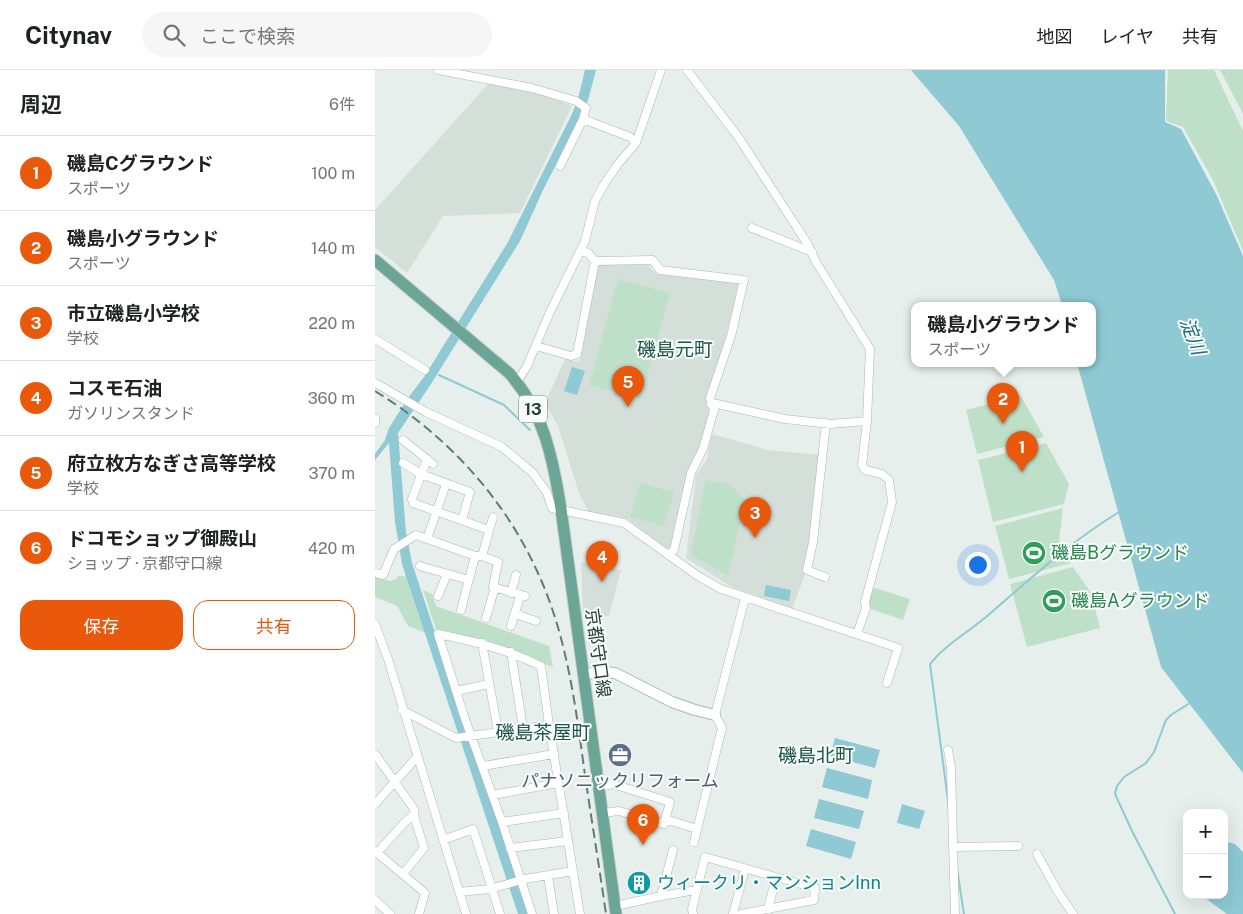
<!DOCTYPE html>
<html lang="ja">
<head>
<meta charset="utf-8">
<style>
  body { margin:0; font-family:"Public Sans","Noto Sans JP",sans-serif; background:#f6f6f6; color:#202124 }
  .controls { position:absolute; right:15px; bottom:15px; display:grid; overflow:hidden; border-radius:10px; box-shadow:0 5px 20px #0002 }
  .controls button { width:45px; height:45px; display:grid; place-items:center; padding:0; border:0; border-bottom:1px solid #e0e0e0; background:#fff; color:#202124; font:25px sans-serif }
  .you { position:absolute; left:602px; top:494px; width:18px; height:18px; margin:-12px; border:4px solid #fff; border-radius:50%; background:#1a73e8; box-shadow:0 0 0 8px #1a73e833 }
  .badge { display:grid; place-items:center; width:32px; height:32px; border-radius:50%; background:#ea580c; color:#fff; font-size:16px; font-weight:700 }
  .pin { position:absolute; translate:-50% -41px; filter:drop-shadow(0 1px 2px #0008) }
  .pin::after { content:''; position:absolute; top:26px; width:18px; height:15px; background:inherit; clip-path:polygon(0 0,100% 0,50% 100%) }
  .popup { position:absolute; left:536px; top:232px; width:185px; height:65px; box-sizing:border-box; display:grid; place-content:center; border-radius:10px; background:#fff; filter:drop-shadow(0 1px 4px #0005); font-size:16px; white-space:nowrap; color:#757577 }
  .popup b { font-size:19px; color:#202124 }
  .popup::after { content:''; position:absolute; left:50%; top:100%; margin-left:-10px; border:10px solid transparent; border-top-color:#fff }
  .list { margin:0; padding:0; list-style:none }
  h2 { display:flex; justify-content:space-between; align-items:center; height:65px; margin:0; padding:0 20px; font-size:21px }
  h2 small { font-size:16px; font-weight:400; color:#757577 }
  .list li { display:grid; grid-template-columns:32px 1fr auto; gap:15px; align-items:center; box-sizing:border-box; height:75px; padding:0 20px; border-top:1px solid #e0e0e0 }
  .list b { display:block; font-size:19px; white-space:nowrap }
  .list p { margin:0; font-size:16px; white-space:nowrap; color:#757577 }
  .list em { font-size:16px; font-style:normal; color:#757577 }
  .actions { display:flex; gap:10px; padding:15px 20px }
  .actions a { flex:1; padding:11px 0; border:1px solid #ea580c; border-radius:15px; text-align:center; font-size:18px; color:#ea580c }
  .actions .main { background:#ea580c; color:#fff }
  .icon { flex:none; width:28px; height:28px; fill:none; stroke:currentColor; stroke-width:2; stroke-linecap:round; stroke-linejoin:round }
  .map { position:relative; flex:none; width:868px; height:844px; overflow:hidden }
  header { display:flex; align-items:center; gap:30px; box-sizing:border-box; height:70px; padding:0 25px; background:#fff; border-bottom:1px solid #e0e0e0 }
  header strong { font-size:24px }
  nav { display:flex; gap:28px; margin-inline-start:auto; font-size:18px }
  .search { width:350px; height:45px; background:#f6f6f6; display:flex; align-items:center; gap:12px; box-sizing:border-box; padding:0 18px; border-radius:28px; color:#757577; font-size:19px }
  main { display:flex }
  aside { flex:1; background:#fff }
  .map>svg:first-child { display:block }
  .built { fill:#d4dfda }
  .green { fill:#bfe0c8 }
  .water { fill:#8ec9d4 }
  .lines { fill:none; stroke-linecap:round; stroke-linejoin:round }
  .stream { stroke:#8ec9d4; stroke-width:2 }
  .street-casing { stroke:#a8b8b2; stroke-width:9 }
  .secondary-casing { stroke:#a4bbb3; stroke-width:12 }
  .primary-casing { stroke:#c2cac8; stroke-width:13 }
  .street { stroke:#fff; stroke-width:8 }
  .secondary { stroke:#fff; stroke-width:10 }
  .primary { stroke:#6aa596; stroke-width:11 }
  .rail { stroke:#5f7d75; stroke-width:2; stroke-dasharray:10 5; stroke-linecap:butt }
  .labels { text-anchor:middle; stroke-width:4; stroke-linejoin:round; paint-order:stroke }
  .shield { fill:#f7fbf9; stroke:#637a73; stroke-width:1 }
  .shield-label { font-size:16px; font-weight:bold; fill:#24423a }
  .leisure-label { font-size:18px; fill:#27864d; stroke:#f7fbf9; text-anchor:start }
  .street-label { font-size:18px; fill:#24423a; stroke:#f7fbf9 }
  .service-label { font-size:18px; fill:#4e5e75; stroke:#f7fbf9 }
  .culture-label { font-size:18px; fill:#0d838f; stroke:#f7fbf9; text-anchor:start }
  .water-label { font-size:19px; font-style:italic; fill:#1c6f80; stroke:#f7fbf9 }
  .neighbourhood-label { font-size:19px; fill:#1f5548; stroke:#f7fbf9 }
</style>
</head>
<body>
<header>
<strong>Citynav</strong>
<div class="search"><svg class="icon" aria-label="search" viewBox="0 0 24 24"><circle cx="10" cy="10" r="6"/><path d="M15 15l6 6"/></svg>ここで検索</div>
<nav><a>地図</a><a>レイヤ</a><a>共有</a></nav>
</header>
<main>
<aside>
<h2>周辺<small>6件</small></h2>
<ul class="list">
<li><span class="badge">1</span><div><b>磯島Cグラウンド</b><p>スポーツ</p></div><em>100 m</em></li>
<li><span class="badge">2</span><div><b>磯島小グラウンド</b><p>スポーツ</p></div><em>140 m</em></li>
<li><span class="badge">3</span><div><b>市立磯島小学校</b><p>学校</p></div><em>220 m</em></li>
<li><span class="badge">4</span><div><b>コスモ石油</b><p>ガソリンスタンド</p></div><em>360 m</em></li>
<li><span class="badge">5</span><div><b>府立枚方なぎさ高等学校</b><p>学校</p></div><em>370 m</em></li>
<li><span class="badge">6</span><div><b>ドコモショップ御殿山</b><p>ショップ · 京都守口線</p></div><em>420 m</em></li>
</ul>
<div class="actions"><a class="main">保存</a><a>共有</a></div>
</aside>
<div class="map">
<svg width="868" height="844" viewBox="0 0 868 844">
  <rect width="100%" height="100%" fill="#e6efeb"/>
  <path class="built" d="M114,13L170,25L197,36L145,143L68,146L32,203L0,177V140Z
    M225,194L273,195L281,204L364,213L351,266L331,334L335,339L322,385L312,402L295,477L292,479L253,449L242,446L214,443L204,423L183,356L170,333L190,289L204,292L222,196Z
    M337,364L393,380L445,385L438,457L429,507L417,539L355,516L311,488L321,405L332,389Z
    M206,492L246,500L234,546H208Z"/>
  <path class="green" d="M793,0H839L868,61V181L838,110L808,57L791,51Z
    M845,0H868V44Z
    M243,209L295,223L266,329L214,315Z
    M646,326L669,367L602,384L591,340Z
    M671,373L694,414L689,434L618,452L603,390Z
    M330,410L354,414L370,430L353,506L316,485Z
    M265,413L299,422L289,456L255,447Z
    M688,438L684,472L696,493L634,509L620,456Z
    M698,497L716,523L725,558L652,577L635,514Z
    M31,503L51,563L33,556L22,536L0,527V507L15,511L22,509L23,506H30Z
    M497,517L535,529L528,550L493,538V533Z
    M48,520L57,524L61,536L174,576L178,597L106,569L61,559Z"/>
  <path class="water" d="M210,0H221L212,34L168,120L145,171L56,314L23,363L31,462L37,493L153,844H143L27,494L20,452L14,373L0,390V384L10,370L14,358L33,328L49,307L133,172L196,46L203,29Z
    M536,0H790V52L806,59L841,124L868,186V703L786,597L702,293H717V235H687L679,210L584,56Z
    M197,297L210,301L202,325L189,321Z
    M391,515L416,520L414,531L389,526Z
    M460,668L505,680L500,698L455,686Z
    M452,698L497,710L493,729L447,717Z
    M444,729L489,741L484,759L439,748Z
    M527,734L550,741L544,759L522,753Z
    M436,759L481,772L476,789L431,776Z
    M849,771L860,774L868,782V844H852L826,825H849Z"/>
  <g class="lines">
    <path class="stream" d="M64,305L129,335L155,360
      M574,738L555,594C570,575 592,563 611,547C654,510 695,472 744,442
      M582,799L589,844
      M800,844L757,761L740,724L742,716L749,707L771,693L779,682L791,650L796,645L815,633"/>
    <g class="street-casing">
      <path id="street" d="M63,0L157,18L201,31L211,38L208,49L185,96
        M312,0L364,68L432,173L441,192L495,279L492,351L487,395L490,400L507,404L514,410L517,432L490,532L491,538L482,564
        M208,49L255,67L261,73
        M377,158L437,182
        M205,181L213,183L220,191
        M0,269L50,300
        M161,276L196,286L202,284L220,191L278,190L285,200L369,210L356,266L335,328L339,340L328,379L316,403L299,480L293,485
        M142,312L152,296L175,242L210,171L220,131L228,116L243,94L261,73L286,0
        M0,313L51,342L127,377L158,403L172,423L177,438L249,453L323,506L346,519L523,578L512,613
        M336,334H342L410,349L455,354L492,351
        M0,348V353
        M28,370L58,394
        M52,389L37,429L38,433L114,460
        M28,393L46,404L95,422L87,450
        M52,469L71,414
        M107,486L118,447
        M45,496L94,510
        M0,503L8,505L19,479L41,465L100,486H107L123,492L118,517L150,526
        M450,507L432,500L438,472L451,353
        M136,523L141,505
        M63,526L72,504
        M86,540L100,486
        M140,544L161,551
        M111,548L120,517
        M0,554L13,589L91,844
        M136,556L145,526
        M107,573L123,661
        M136,582L148,658
        M81,621L114,614
        M27,640L81,668L174,655L205,844
        M573,680L576,698L580,844
        M0,684L39,739L40,749L49,778L28,804
        M108,696L179,684
        M223,717L238,714L295,732L289,754L244,741L227,743
        M118,725L183,713
        M0,734L42,687
        M290,749L322,759
        M127,752L189,743
        M68,770L98,759L125,844
        M319,772L347,658L340,645L370,528
        M578,777L643,776
        M135,778L193,771
        M0,781L50,823L44,844
        M2,783L30,752L39,745
        M662,784L683,822L698,844
        M173,806L179,844
        M84,822L115,819L150,809L198,801
        M286,826L298,780
        M0,830L15,844
        M240,836L286,826L321,820
        M393,839L401,807
        M157,844L127,752L89,646L63,564C102,572 130,579 166,596L174,655
        M318,844L317,839L330,787L440,818L439,830L366,844
        M358,844L370,799"/>
    </g>
    <g class="secondary-casing">
      <path id="secondary" d="M208,604L229,602L240,603L297,632L320,640L340,645"/>
    </g>
    <g class="primary-casing">
      <path id="primary" d="M0,190L134,303C169,342 178,389 186,439L241,844"/>
    </g>
    <use href="#street" class="street"/>
    <use href="#secondary" class="secondary"/>
    <use href="#primary" class="primary"/>
    <path class="rail" d="M0,321C70,364 128,426 162,501C191,563 200,631 209,698C216,747 224,795 231,844"/>
  </g>
  <defs>
    <g id="stadium-disc" transform="scale(1.25)"><circle r="9.5" fill="#2e9e5b" stroke="#f7fbf9"/><path d="M0-5a6.5 5 0 1 0 0 10a6.5 5 0 1 0 0-10ZM-3.5-1.8h7v3.6h-7Z" fill="#fff"/></g>
    <g id="office-disc" transform="scale(1.25)"><circle r="9.5" fill="#5c6f8a" stroke="#f7fbf9"/><path d="M-6-3h4V-5.5h4V-3h4V5H-6ZM-1-4.5V-3h2v-1.5ZM-6 0V1H6V0Z" fill="#fff"/></g>
    <g id="building-disc" transform="scale(1.25)"><circle r="9.5" fill="#0f9aa8" stroke="#f7fbf9"/><path d="M-4-6H4V6H1V3H-1V6H-4ZM-2.5-4.3h1.7v1.8h-1.7ZM.8-4.3h1.7v1.8H.8ZM-2.5-1h1.7V.8h-1.7ZM.8-1h1.7V.8H.8Z" fill="#fff"/></g>
  </defs>
  <g fill-rule="evenodd">
    <use href="#stadium-disc" x="659" y="483"/>
    <use href="#stadium-disc" x="679" y="531"/>
    <use href="#office-disc" x="245" y="685"/>
    <use href="#building-disc" x="264" y="813"/>
  </g>
  <g class="labels">
    <rect class="shield" x="144" y="325.5" width="28" height="27" rx="4"/>
    <g class="shield-label">
      <text x="158" y="345">13</text>
    </g>
    <g class="leisure-label">
      <text x="676" y="489">磯島Bグラウンド</text>
      <text x="696" y="537">磯島Aグラウンド</text>
    </g>
    <g class="street-label">
      <text transform="translate(223 583) rotate(82)" y="6">京都守口線</text>
    </g>
    <g class="service-label">
      <text x="245" y="717">パナソニックリフォーム</text>
    </g>
    <g class="culture-label">
      <text x="282" y="819">ウィークリ・マンションInn</text>
    </g>
    <g class="water-label">
      <text transform="translate(818 266) rotate(69)" y="7">淀川</text>
    </g>
    <g class="neighbourhood-label">
      <text x="300" y="286">磯島元町</text>
      <text x="168" y="669">磯島茶屋町</text>
      <text x="441" y="692">磯島北町</text>
    </g>
  </g>
</svg>
<div class="controls">
<button>+</button>
<button>−</button>
</div>
<div class="you"></div>
<div class="pin badge" style="left:647px;top:402px">1</div>
<div class="pin badge" style="left:628px;top:354px">2</div>
<div class="popup"><b>磯島小グラウンド</b>スポーツ</div>
<div class="pin badge" style="left:380px;top:468px">3</div>
<div class="pin badge" style="left:227px;top:512px">4</div>
<div class="pin badge" style="left:253px;top:337px">5</div>
<div class="pin badge" style="left:268px;top:775px">6</div>
</div>
</main>
</body>
</html>
